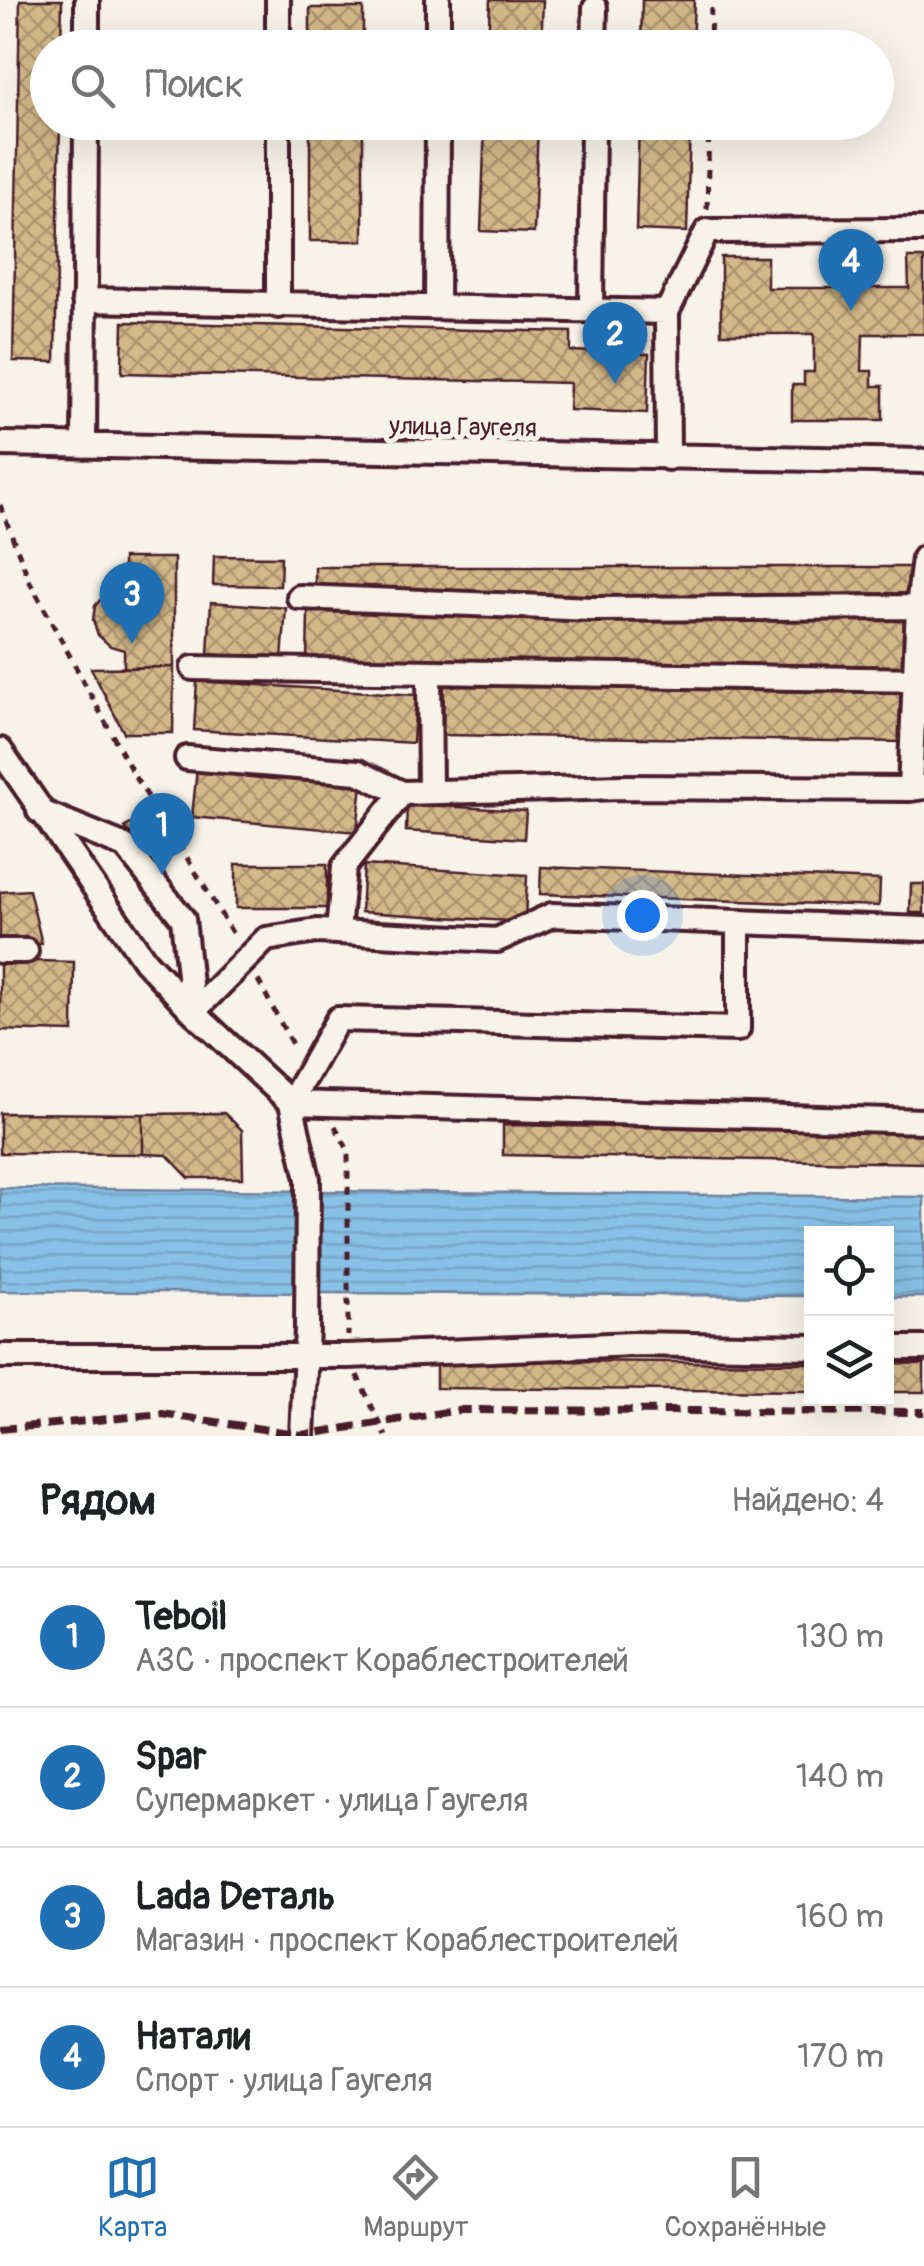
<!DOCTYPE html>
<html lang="ru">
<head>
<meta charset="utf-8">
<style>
  body { margin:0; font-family:Pangolin,sans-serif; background:#f2f2f2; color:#202124 }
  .controls { position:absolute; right:30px; bottom:30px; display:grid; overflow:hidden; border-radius:0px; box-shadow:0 10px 40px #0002 }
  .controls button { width:90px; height:90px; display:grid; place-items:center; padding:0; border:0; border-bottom:2px solid #e0e0e0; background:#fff; color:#202124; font:50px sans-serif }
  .you { position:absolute; left:642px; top:915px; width:35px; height:35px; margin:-25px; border:8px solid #fff; border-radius:50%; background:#1a73e8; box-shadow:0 0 0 15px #1a73e833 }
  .badge { display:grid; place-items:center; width:65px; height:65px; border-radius:50%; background:#1f6fb2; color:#fff; font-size:32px; font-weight:700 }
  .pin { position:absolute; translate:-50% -82px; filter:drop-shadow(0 2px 5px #0008) }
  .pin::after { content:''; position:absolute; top:52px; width:35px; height:30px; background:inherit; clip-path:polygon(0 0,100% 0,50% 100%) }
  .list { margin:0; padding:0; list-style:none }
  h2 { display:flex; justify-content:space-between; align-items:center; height:130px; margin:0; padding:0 40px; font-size:42px }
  h2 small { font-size:32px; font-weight:400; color:#757577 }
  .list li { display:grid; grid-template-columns:65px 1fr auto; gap:30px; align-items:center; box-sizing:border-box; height:140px; padding:0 40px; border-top:2px solid #e0e0e0 }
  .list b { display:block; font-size:38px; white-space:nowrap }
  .list p { margin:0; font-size:32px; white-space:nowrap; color:#757577 }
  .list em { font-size:32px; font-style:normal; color:#757577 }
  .icon { flex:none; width:55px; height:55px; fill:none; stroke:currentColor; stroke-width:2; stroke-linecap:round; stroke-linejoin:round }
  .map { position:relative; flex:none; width:924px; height:1436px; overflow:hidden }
  .search { position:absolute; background:#fff; box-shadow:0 10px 40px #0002; left:30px; right:30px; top:30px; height:110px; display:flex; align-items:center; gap:25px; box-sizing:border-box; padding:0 35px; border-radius:55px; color:#757577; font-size:38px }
  .sheet { height:690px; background:#fff }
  nav { display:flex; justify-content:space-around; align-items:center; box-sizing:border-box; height:140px; border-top:2px solid #e0e0e0; background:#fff; font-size:28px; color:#757577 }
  nav a { display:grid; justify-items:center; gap:5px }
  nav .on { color:#1f6fb2 }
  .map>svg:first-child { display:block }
  .water { fill:url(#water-rules); stroke:#6f809b; stroke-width:2.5 }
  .building { fill:url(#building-cross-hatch); stroke:#4a1f2b; stroke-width:2.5 }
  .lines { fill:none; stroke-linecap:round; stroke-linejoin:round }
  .minor-casing { stroke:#4a1f2b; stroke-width:30 }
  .path { stroke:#4a1f2b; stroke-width:5; stroke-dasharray:8 8; stroke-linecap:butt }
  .minor { stroke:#f7f3e8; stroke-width:22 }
  .rail { stroke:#4a1f2b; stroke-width:8; stroke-dasharray:15 8; stroke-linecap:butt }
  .labels { text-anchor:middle; stroke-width:10; stroke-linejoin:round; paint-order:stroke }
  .street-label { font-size:25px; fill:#4a1f2b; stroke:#f7f3e8 }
</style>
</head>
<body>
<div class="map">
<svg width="924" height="1436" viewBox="0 0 924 1436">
  <defs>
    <pattern id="water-rules" width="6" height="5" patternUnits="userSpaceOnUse" patternTransform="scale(2.5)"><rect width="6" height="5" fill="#87c1e6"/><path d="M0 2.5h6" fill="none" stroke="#76a5c5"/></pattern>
    <pattern id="building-cross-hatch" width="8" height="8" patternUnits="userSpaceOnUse" patternTransform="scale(2.5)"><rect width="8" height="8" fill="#d3b889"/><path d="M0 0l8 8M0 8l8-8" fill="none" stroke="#ad9570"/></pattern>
  </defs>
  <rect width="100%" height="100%" fill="#f7f3e8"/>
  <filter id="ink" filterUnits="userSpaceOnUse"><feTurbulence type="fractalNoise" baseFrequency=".01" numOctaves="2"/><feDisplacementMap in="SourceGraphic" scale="20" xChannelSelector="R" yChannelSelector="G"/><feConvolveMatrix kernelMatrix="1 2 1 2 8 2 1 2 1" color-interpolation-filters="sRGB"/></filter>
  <g filter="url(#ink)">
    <path class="water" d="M0,1188L924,1197V1297H887L886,1234H812L811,1296L0,1291Z"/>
    <path class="building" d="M20,0H62L61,48H48V122H60L55,362L13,361Z
      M490,0H543L541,48H488Z
      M642,0H694L692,48H641Z
      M310,8H363V48H310Z
      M310,122H363V241H310Z
      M485,122H538L534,233L481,231Z
      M639,122H690L687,232L636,230Z
      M721,257H767V288H909L908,258H924V334H863L862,371H872V386H883V420H792V385H804V372H814V334H721Z
      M123,322L571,332V351L649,354L647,413L569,410L570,383L122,373Z
      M214,556L281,557L280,586L213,585Z
      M123,558H174V667L124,668V650L110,646L98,635L93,620L95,606L112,586L123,582Z
      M315,567H911V593L575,597L315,590Z
      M211,602L286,608L282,659L208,654Z
      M308,612L905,620L904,672L307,661Z
      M174,667L173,733H124L91,668Z
      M197,681L416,695L413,743L194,730Z
      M444,682L903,689L902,742L443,735Z
      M197,768L362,784L357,832L192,817Z
      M407,804L526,811L524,839L406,831Z
      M152,813L165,838L138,852L125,827Z
      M236,864H327V908H236Z
      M364,865L527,875L525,922L361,912Z
      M541,867L880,880L879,906L540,894Z
      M911,884H924V913H910Z
      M29,890L42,944L0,943V892Z
      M0,960L74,962L73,1032L0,1030Z
      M0,1113L143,1114V1154L0,1153Z
      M224,1113L242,1130L243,1178H189L167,1155L143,1154V1114Z
      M503,1125L924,1132V1163L503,1155Z
      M436,1360L812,1363V1391L436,1388Z
      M886,1363L924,1364V1392H886Z"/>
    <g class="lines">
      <g class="minor-casing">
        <path id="minor" d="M278,0V48
          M87,48V0
          M438,48V0
          M594,48L595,8
          M278,122V306
          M84,300L667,312L668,458
          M437,307L438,122
          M591,310L593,122
          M667,312L707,231L924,230
          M0,444L924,461
          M84,446L86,122
          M924,558L918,607L910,789L924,787
          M299,597L592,609L924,607
          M193,668L924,680
          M429,672L430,792
          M0,750L145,961L193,1012L291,1103L308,1179L307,1328L302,1436
          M187,758L358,772L402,793
          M39,811L125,846L183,919L193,1012
          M738,922L924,929
          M338,932L344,867L402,793L622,787L910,789
          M0,951H26
          M193,1012L266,939L317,931L497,940L552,915L738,922V1029L338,1019L291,1103L924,1121
          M886,1348H924
          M0,1356H348L633,1344L812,1347"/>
      </g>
      <path class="path" d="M710,48L711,0
        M707,209L709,122
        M0,505L30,582L136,779L166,823L236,939
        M258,980L295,1050
        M335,1126L348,1150V1336
        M357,1375L386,1436"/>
      <use href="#minor" class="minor"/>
      <path class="rail" d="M0,1429L162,1414L302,1435L459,1410L924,1412"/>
    </g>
  </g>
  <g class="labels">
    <g class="street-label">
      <text transform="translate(463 426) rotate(1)" y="9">улица Гаугеля</text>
    </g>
  </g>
</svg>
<div class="controls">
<button><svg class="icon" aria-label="locate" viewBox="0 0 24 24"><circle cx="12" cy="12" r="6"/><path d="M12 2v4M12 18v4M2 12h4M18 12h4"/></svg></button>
<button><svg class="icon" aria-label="layers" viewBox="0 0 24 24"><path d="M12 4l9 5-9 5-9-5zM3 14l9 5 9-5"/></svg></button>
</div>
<div class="you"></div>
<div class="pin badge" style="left:162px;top:875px">1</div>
<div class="pin badge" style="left:615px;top:384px">2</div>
<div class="pin badge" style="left:132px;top:644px">3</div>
<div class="pin badge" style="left:851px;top:311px">4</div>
<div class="search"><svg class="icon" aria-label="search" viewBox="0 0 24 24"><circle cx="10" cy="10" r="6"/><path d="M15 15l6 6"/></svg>Поиск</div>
</div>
<section class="sheet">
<h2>Рядом<small>Найдено: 4</small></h2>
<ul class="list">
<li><span class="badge">1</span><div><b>Teboil</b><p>АЗС · проспект Кораблестроителей</p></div><em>130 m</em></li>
<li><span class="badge">2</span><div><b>Spar</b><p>Супермаркет · улица Гаугеля</p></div><em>140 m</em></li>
<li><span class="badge">3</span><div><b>Lada Dеталь</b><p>Магазин · проспект Кораблестроителей</p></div><em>160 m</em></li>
<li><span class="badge">4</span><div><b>Натали</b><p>Спорт · улица Гаугеля</p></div><em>170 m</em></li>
</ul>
</section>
<nav>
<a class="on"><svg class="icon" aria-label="map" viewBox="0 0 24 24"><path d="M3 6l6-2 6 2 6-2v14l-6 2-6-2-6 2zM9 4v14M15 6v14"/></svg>Карта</a>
<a><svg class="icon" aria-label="directions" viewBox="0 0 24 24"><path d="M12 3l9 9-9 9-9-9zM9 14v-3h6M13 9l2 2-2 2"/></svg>Маршрут</a>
<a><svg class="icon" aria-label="saved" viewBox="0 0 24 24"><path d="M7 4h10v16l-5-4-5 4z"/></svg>Сохранённые</a>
</nav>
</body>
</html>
